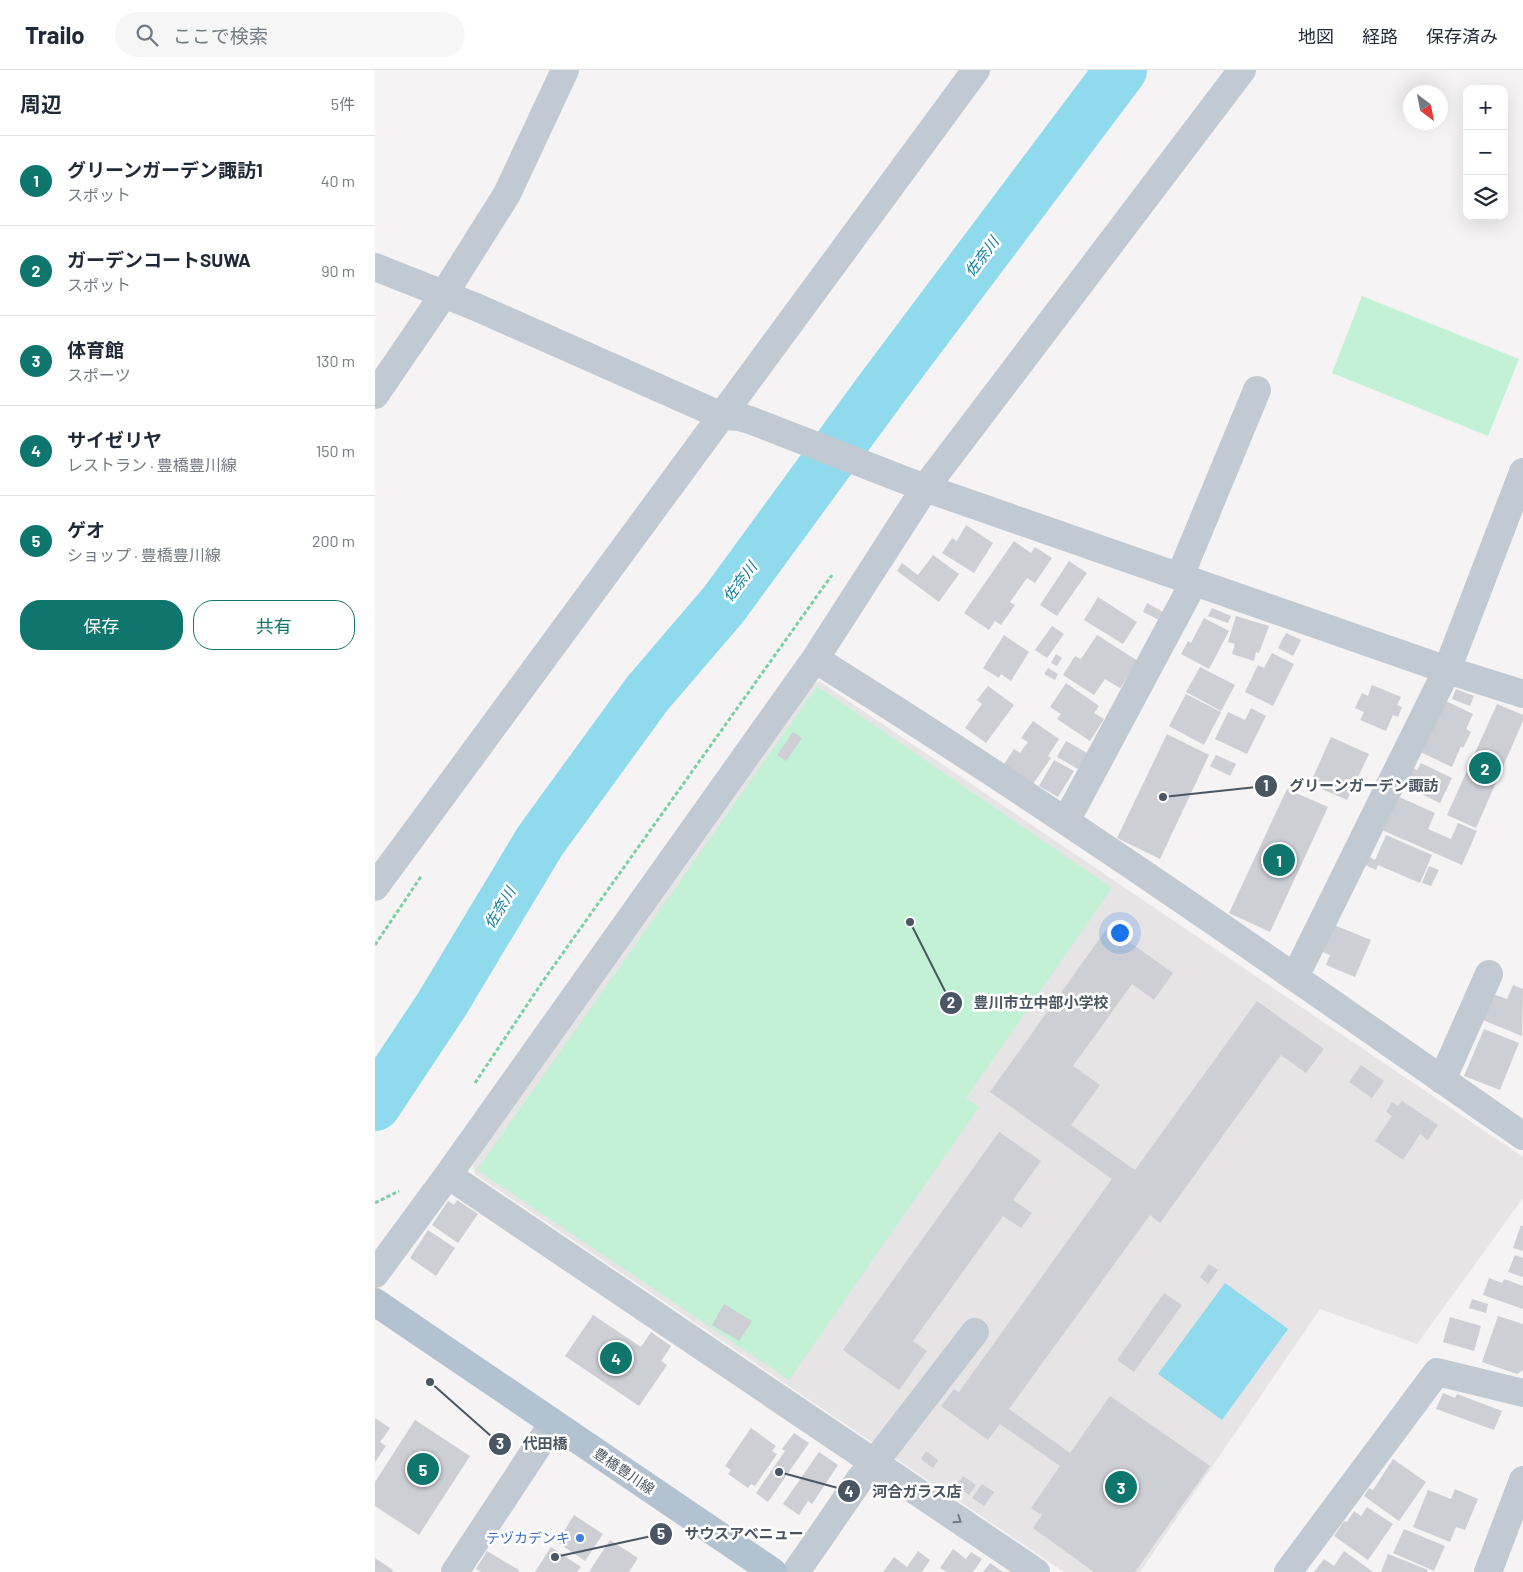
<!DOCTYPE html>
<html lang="ja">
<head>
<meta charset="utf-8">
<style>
  body { margin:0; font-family:Barlow,"Noto Sans JP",sans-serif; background:#f6f6f7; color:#1f2937 }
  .controls { position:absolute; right:15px; top:15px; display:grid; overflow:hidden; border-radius:10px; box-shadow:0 5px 20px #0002 }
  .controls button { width:45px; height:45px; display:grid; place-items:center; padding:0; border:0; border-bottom:1px solid #e0e1e3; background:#fff; color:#1f2937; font:25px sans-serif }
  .compass { position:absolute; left:1028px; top:15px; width:45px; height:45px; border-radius:50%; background:#fff; box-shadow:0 5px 20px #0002; rotate:148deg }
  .you { position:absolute; left:744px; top:862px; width:18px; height:18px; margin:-12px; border:4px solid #fff; border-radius:50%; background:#1a73e8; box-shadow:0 0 0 8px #1a73e833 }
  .badge { display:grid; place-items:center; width:32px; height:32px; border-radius:50%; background:#0f766e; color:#fff; font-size:16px; font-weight:700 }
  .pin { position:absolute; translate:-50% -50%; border:2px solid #fff; box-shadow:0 1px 5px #0006 }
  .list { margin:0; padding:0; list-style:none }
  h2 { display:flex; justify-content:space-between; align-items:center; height:65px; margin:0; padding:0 20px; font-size:21px }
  h2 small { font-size:16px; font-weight:400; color:#747a83 }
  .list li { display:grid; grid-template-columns:32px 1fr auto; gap:15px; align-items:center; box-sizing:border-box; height:90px; padding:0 20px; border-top:1px solid #e0e1e3 }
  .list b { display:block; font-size:19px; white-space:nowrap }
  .list p { margin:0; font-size:16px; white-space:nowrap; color:#747a83 }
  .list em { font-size:16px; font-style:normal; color:#747a83 }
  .actions { display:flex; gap:10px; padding:15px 20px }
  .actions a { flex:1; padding:11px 0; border:1px solid #0f766e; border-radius:20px; text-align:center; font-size:18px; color:#0f766e }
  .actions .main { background:#0f766e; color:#fff }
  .icon { flex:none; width:28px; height:28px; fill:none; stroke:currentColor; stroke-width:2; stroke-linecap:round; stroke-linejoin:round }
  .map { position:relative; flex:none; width:1148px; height:1502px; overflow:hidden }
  header { display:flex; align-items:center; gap:30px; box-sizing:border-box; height:70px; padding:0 25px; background:#fff; border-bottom:1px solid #e0e1e3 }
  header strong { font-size:24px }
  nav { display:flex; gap:28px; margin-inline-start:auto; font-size:18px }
  .search { width:350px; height:45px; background:#f6f6f7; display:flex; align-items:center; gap:12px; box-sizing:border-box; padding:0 18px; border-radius:28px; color:#747a83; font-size:19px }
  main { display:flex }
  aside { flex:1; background:#fff }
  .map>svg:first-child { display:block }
  .education { fill:#e6e4e5 }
  .green { fill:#c3f1d5 }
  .water { fill:#90daee }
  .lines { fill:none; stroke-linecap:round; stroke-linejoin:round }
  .river { stroke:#90daee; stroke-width:52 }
  .building { fill:#cdcfd5 }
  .path { stroke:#7ad0a6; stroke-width:3; stroke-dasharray:4 2.5; stroke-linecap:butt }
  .minor { stroke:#c1cad2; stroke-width:28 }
  .major { stroke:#b3c2d1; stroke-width:28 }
  .oneway { stroke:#6e7983 }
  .shop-dot { fill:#3f7fe0; stroke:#fff; stroke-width:2 }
  .labels { text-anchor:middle; stroke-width:5; stroke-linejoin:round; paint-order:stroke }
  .street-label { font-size:14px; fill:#4a5661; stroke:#fff }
  .shop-label { font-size:14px; fill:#366cbe; stroke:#fff; text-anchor:end }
  .water-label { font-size:15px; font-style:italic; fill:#0c7c9b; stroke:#fff }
  .leader { fill:none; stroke:#4a5661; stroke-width:2 }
  .callout-dot { fill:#4a5661; stroke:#fff; stroke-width:2 }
  .mark-label { font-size:15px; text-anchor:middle; font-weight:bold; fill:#fff }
  .callout-label { font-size:15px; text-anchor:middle; font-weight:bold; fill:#4a5661; stroke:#fff; stroke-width:5; stroke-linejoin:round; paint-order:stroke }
</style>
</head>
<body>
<header>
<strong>Trailo</strong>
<div class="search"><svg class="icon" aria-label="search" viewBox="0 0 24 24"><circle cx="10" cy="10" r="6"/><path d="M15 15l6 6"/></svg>ここで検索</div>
<nav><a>地図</a><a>経路</a><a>保存済み</a></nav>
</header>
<main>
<aside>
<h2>周辺<small>5件</small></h2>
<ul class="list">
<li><span class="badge">1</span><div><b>グリーンガーデン諏訪1</b><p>スポット</p></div><em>40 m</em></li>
<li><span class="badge">2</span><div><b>ガーデンコートSUWA</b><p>スポット</p></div><em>90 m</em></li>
<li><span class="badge">3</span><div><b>体育館</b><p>スポーツ</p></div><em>130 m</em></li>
<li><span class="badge">4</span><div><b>サイゼリヤ</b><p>レストラン · 豊橋豊川線</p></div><em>150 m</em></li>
<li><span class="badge">5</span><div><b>ゲオ</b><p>ショップ · 豊橋豊川線</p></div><em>200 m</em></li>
</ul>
<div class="actions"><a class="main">保存</a><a>共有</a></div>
</aside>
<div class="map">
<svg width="1148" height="1502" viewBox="0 0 1148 1502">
  <rect width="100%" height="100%" fill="#f5f3f3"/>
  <path class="education" d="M444,611L1148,1087V1128L1042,1274L945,1239L765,1502H689L100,1104L98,1094L434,617Z"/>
  <path class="green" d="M987,226L1144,289L1113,366L957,303Z
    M442,616L737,818L591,1028L604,1037L414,1310L102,1100Z"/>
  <path class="water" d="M850,1213L913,1259L847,1350L783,1304Z"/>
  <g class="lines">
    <path class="river" d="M0,1035L67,934L165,771L272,624L349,534L507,318L746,0"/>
  </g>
  <path class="building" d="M591,455L618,473L599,503L567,483L577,468L582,471Z
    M639,471L656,483L660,477L677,488L660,513L652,508L635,532L640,535L626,555L620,551L614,560L589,543Z
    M558,485L584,504L564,532L522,501L527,493L543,505Z
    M694,491L712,503L682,546L665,535Z
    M723,527L762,552L748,574L709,550Z
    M772,533L790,543L786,551L768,542Z
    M837,538L856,546L853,553L833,546Z
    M861,546L894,556L884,583L881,582L879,591L857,584L860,574L853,572Z
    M829,548L854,561L834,599L806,584L813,571L816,573Z
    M677,556L689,564L672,588L660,580Z
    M911,563L926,570L918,586L903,578Z
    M629,565L654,582L636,611L626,604L624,608L608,598Z
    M722,565L763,591L745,618L730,609L719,625L688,605L700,586L706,589Z
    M897,583L919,594L898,636L870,622L883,595L889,598Z
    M681,584L687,588L682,596L676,593Z
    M825,597L860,615L846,641L811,622Z
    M673,598L683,604L680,610L669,604Z
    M691,613L724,636L719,643L729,649L715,671L682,649L686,644L675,637Z
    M997,615L1026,627L1022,635L1027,637L1023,647L1018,645L1011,661L985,650L989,642L980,638L987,623L993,626Z
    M613,616L639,635L611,673L590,658L607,634L602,630Z
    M1081,619L1099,626L1095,636L1077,629Z
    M811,624L846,642L829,675L794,656Z
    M1071,631L1098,644L1091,659L1096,662L1088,678L1086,676L1077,697L1043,681Z
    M1122,634L1148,645V651L1101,758L1072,745Z
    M876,638L891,646L872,684L840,669L853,642L870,650Z
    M658,651L684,669L673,686L676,688L658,714L629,694L639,679L645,683L653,672L646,668Z
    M418,662L427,668L411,691L402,685Z
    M792,664L834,685L785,789L742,768Z
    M956,667L994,684L972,730L935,714Z
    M691,671L712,683L703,699L682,687Z
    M841,685L861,694L855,706L835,696Z
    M679,690L699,701L683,727L664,716Z
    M1046,693L1077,708L1065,733L1027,715L1036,697L1042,700Z
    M912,719L953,737L895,862L854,843Z
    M1022,726L1060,743L1053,759L1076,769L1083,753L1102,761L1087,795L1007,760Z
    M1011,765L1057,785L1045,813L1003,795L1001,800L986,793L990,785L1000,790Z
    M1054,796L1064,800L1056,816L1047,813Z
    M959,855L996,870L980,907L951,895L955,885L948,882Z
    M733,857L798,903L779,930L757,914L698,996L725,1015L696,1055L760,1100L882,931L949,979L931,1003L906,985L785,1153L775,1145L634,1339L695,1383L735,1326L835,1396L760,1502H719L658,1458L667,1445L656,1438L685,1396L625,1354L613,1370L566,1336L579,1319L584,1322L737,1109L615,1022Z
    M1138,915L1148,919L1147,966L1108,950L1118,924L1132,929Z
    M1109,959L1144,973L1125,1020L1089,1006Z
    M986,995L1009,1011L997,1028L974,1012Z
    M1027,1031L1063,1055L1053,1070L1045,1064L1028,1090L1000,1071L1017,1046L1011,1042L1017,1032L1023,1036Z
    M624,1062L666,1091L638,1130L657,1143L646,1158L628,1146L538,1271L552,1281L524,1320L468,1280Z
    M82,1130L103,1144L83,1173L57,1155L73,1131L79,1135Z
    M1146,1155L1148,1156V1181L1138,1178Z
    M53,1160L80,1178L61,1206L35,1188Z
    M1140,1185L1148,1188V1207L1133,1202Z
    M834,1194L843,1200L833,1214L825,1207Z
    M1114,1208L1127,1213L1129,1209L1148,1216V1239L1108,1225Z
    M789,1223L807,1235L759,1302L742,1290Z
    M1097,1229L1113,1234L1111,1243L1094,1238Z
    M349,1234L377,1251L364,1271L337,1255Z
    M218,1245L266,1277L276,1262L296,1276L286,1291L292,1295L264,1336L190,1286Z
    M1123,1246L1148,1254V1300L1142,1304L1107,1292Z
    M1075,1247L1106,1256L1099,1281L1068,1272Z
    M1068,1323L1080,1328L1082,1324L1127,1341L1119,1360L1061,1339Z
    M0,1348L15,1358L5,1372L11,1376L0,1392Z
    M40,1350L95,1386L44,1465L0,1436V1412Z
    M376,1358L401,1376L397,1381L402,1384L380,1416L376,1414L373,1418L353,1404L356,1400L350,1396Z
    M419,1363L434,1373L393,1432L381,1423L410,1381L407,1379Z
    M551,1381L563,1390L558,1398L546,1389Z
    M444,1382L463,1395L437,1434L433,1431L424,1445L408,1434Z
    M1018,1389L1051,1412L1024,1451L989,1426L994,1418L998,1420Z
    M588,1406L601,1415L594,1425L581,1416Z
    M607,1414L619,1422L609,1436L597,1428Z
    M1080,1419L1103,1429L1090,1460L1081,1457L1075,1472L1038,1457L1053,1420L1076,1429Z
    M992,1437L1018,1454L993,1490L959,1466L969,1451L972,1452L979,1441L986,1446Z
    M199,1445L228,1464L210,1491L182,1472Z
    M1029,1459L1070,1476L1059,1501L1018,1483Z
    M235,1470L263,1488L254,1502H214Z
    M176,1477L206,1497L202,1502H160Z
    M578,1479L591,1489L596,1482L607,1489L598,1502H572L565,1498Z
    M112,1481L144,1500L143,1502H106L101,1499Z
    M543,1481L555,1490L547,1502H508L519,1487L532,1497Z
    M969,1481L998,1502H939L949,1489L959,1496Z
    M1013,1484L1053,1500L1052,1502H1006Z
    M0,1488L18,1500L17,1502H0Z
    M615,1493L628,1502H608Z"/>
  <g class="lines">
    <path class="path" d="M0,875L47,805
      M100,1013L168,911L457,505
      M0,1133L24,1121"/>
    <path class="minor" d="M0,197L101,237L347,346L364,347L375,350L550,418L1072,600L1148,624
      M0,325L69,224L132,124L190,0
      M805,506L882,320
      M440,589C681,739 914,903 1148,1066
      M691,751L819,512
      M0,817L601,0
      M920,907L1072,600L1148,402
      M1067,1010L1114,904
      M73,1105L661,1502
      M0,1204L73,1105L440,589L550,418L867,0
      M80,1502L178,1353
      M421,1502L485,1409L499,1393L600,1262
      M913,1502L1062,1302L1148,1323
      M1113,1502L1148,1410"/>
    <path class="major" d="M0,1232L398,1502"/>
  </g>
  <defs><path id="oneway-chevron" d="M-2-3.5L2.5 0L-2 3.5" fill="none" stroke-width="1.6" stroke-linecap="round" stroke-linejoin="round" transform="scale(1.25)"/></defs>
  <use class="oneway" href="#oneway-chevron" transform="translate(583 1450) rotate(34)"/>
  <circle class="shop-dot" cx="205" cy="1468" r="5"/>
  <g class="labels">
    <g class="street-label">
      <text transform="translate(249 1401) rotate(34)" y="5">豊橋豊川線</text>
    </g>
    <g class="shop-label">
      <text x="195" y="1473">テヅカデンキ</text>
    </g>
    <g class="water-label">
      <text transform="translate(607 187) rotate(-53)" y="5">佐奈川</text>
      <text transform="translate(365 512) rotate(-53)" y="5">佐奈川</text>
      <text transform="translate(125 838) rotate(-59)" y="5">佐奈川</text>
    </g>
  </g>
  <path class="leader" d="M788 727L891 716M535 852L576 933M55 1312L125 1374M404 1402L474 1421M180 1487L286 1464"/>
  <g class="callout-dot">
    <circle cx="788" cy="727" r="5"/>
    <circle cx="535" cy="852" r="5"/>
    <circle cx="55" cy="1312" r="5"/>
    <circle cx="404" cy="1402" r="5"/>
    <circle cx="180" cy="1487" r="5"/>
    <circle cx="891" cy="716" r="12"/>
    <circle cx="576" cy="933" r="12"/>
    <circle cx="125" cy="1374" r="12"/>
    <circle cx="474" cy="1421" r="12"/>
    <circle cx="286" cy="1464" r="12"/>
  </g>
  <g class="mark-label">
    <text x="891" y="721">1</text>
    <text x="576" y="938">2</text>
    <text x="125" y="1379">3</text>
    <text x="474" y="1427">4</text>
    <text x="286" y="1469">5</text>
  </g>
  <g class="callout-label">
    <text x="989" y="721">グリーンガーデン諏訪</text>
    <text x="666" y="938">豊川市立中部小学校</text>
    <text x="170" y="1379">代田橋</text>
    <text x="542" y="1427">河合ガラス店</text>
    <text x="369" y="1469">サウスアベニュー</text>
  </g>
</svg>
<div class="controls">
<button>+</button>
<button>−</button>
<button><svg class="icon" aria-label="layers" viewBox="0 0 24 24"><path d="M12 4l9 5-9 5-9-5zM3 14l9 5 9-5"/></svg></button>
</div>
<svg class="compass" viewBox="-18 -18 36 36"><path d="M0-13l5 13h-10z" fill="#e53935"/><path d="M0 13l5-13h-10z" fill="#747a83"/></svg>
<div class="you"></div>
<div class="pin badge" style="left:904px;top:790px">1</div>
<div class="pin badge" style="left:1110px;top:698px">2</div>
<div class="pin badge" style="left:746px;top:1417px">3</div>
<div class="pin badge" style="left:241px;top:1288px">4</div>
<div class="pin badge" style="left:48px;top:1399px">5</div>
</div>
</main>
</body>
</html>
